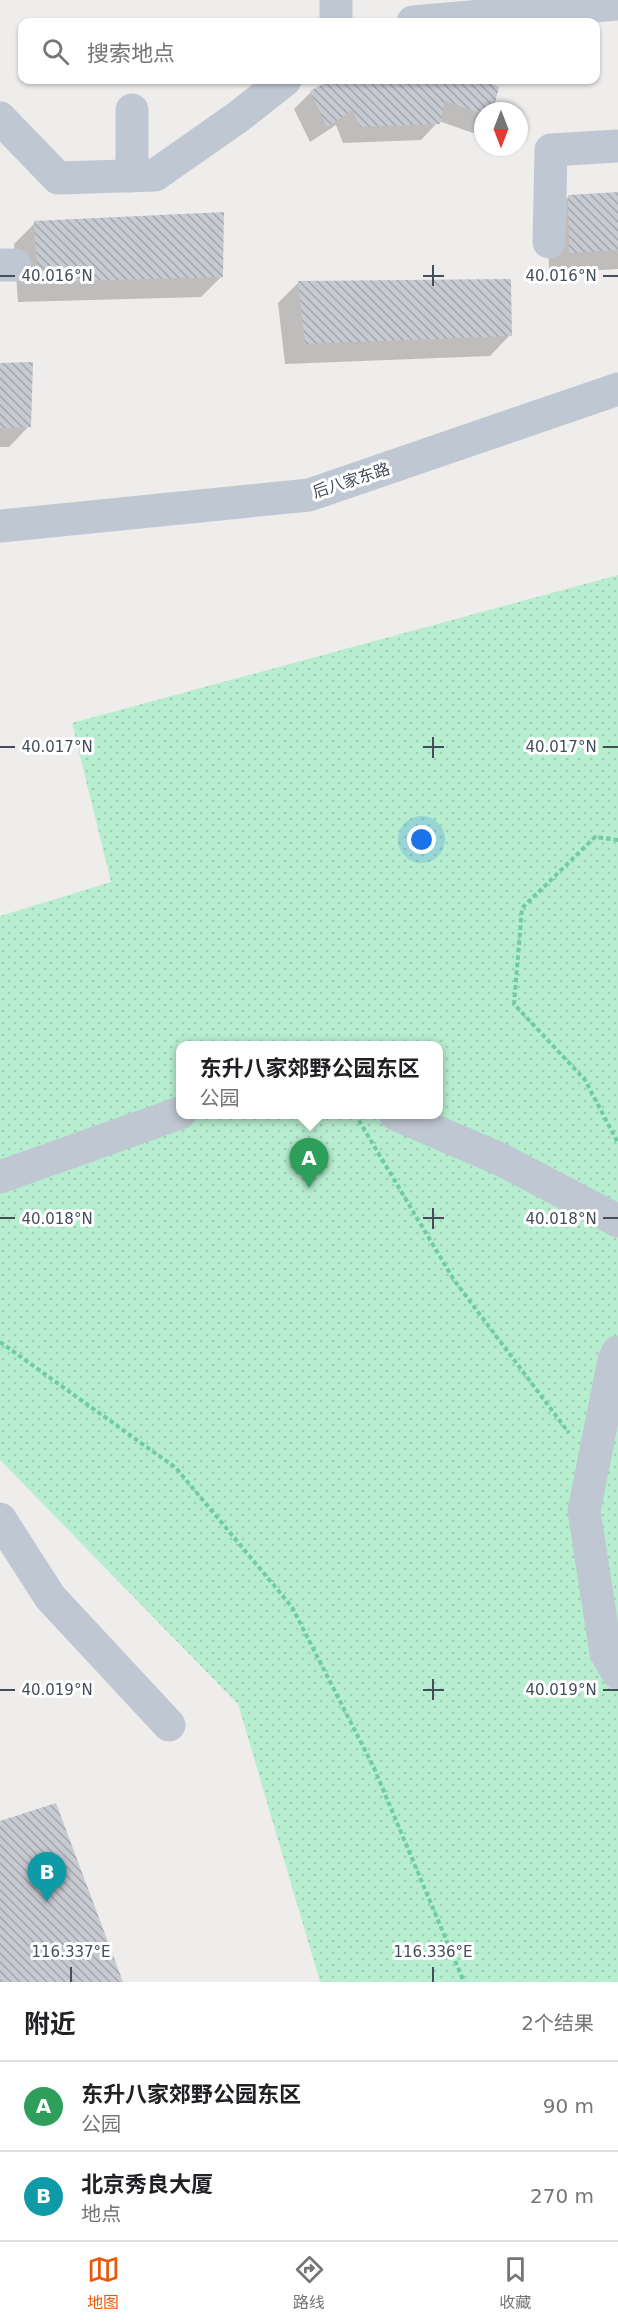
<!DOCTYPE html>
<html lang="zh">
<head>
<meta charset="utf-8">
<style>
  body { margin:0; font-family:"DejaVu Sans","Noto Sans SC",sans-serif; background:#f6f6f6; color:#202124 }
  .compass { position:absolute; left:474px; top:102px; width:54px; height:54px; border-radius:50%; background:#fff; box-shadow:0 2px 4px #0004; rotate:180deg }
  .you { position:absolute; left:422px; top:840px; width:21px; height:21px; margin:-15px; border:4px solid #fff; border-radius:50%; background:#1a73e8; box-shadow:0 0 0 9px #1a73e833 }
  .badge { display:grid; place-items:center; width:39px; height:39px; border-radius:50%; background:#ea580c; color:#fff; font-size:20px; font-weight:700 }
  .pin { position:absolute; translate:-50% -50px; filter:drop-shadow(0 2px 3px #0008) }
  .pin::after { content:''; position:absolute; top:32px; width:21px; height:18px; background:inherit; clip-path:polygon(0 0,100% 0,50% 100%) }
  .popup { position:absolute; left:176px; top:1041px; width:267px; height:78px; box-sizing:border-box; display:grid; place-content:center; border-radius:12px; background:#fff; filter:drop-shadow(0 2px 4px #0005); font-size:20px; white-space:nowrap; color:#757577 }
  .popup b { font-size:22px; color:#202124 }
  .popup::after { content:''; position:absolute; left:50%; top:100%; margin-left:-12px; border:12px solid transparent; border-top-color:#fff }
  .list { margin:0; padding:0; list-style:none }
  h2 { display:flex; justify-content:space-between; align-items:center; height:78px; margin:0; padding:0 24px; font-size:26px }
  h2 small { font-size:20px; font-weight:400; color:#757577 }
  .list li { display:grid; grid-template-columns:39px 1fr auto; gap:18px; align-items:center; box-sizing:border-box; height:90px; padding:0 24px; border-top:2px solid #e0e0e0 }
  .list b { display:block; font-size:22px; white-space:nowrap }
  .list p { margin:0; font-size:20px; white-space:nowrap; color:#757577 }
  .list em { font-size:20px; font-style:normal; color:#757577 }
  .icon { flex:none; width:33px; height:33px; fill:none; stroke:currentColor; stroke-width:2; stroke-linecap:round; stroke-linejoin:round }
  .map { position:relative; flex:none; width:618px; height:1982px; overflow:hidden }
  .search { position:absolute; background:#fff; box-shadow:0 2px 4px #0004; left:18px; right:18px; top:18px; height:66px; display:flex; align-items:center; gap:15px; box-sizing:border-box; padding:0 21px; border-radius:12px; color:#757577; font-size:22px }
  .sheet { height:258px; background:#fff }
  nav { display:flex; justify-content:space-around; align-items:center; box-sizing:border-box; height:84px; border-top:2px solid #e0e0e0; background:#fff; font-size:16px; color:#757577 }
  nav a { display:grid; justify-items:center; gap:3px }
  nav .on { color:#ea580c }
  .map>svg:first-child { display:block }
  .park { fill:url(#park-dots); fill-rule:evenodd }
  .shadow { fill:#0003 }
  .building { fill:url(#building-back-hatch) }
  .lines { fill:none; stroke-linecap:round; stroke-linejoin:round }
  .path { stroke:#70cca4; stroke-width:4; stroke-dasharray:4.5 3; stroke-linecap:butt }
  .minor { stroke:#bfc7d2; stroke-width:33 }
  .ticks { fill:none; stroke:#444e59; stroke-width:2 }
  .labels { text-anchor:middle; stroke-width:6; stroke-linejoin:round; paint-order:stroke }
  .street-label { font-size:16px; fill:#444e59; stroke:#fff }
  .ticks-label { font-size:15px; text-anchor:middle; fill:#444e59; stroke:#fff; stroke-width:6; stroke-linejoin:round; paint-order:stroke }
</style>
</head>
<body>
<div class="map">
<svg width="618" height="1982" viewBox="0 0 618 1982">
  <defs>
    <pattern id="park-dots" width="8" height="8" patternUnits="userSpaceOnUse" patternTransform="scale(1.5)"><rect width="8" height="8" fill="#b8eed0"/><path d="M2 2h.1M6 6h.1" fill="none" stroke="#9fceb5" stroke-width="1.8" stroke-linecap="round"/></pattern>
    <pattern id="building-back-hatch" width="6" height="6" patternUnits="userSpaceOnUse" patternTransform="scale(1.5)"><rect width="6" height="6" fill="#c8cad2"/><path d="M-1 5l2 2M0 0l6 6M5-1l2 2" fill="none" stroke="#a4a6ad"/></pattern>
  </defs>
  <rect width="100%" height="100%" fill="#efecec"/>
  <path class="park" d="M618,575V1982H320L238,1704L0,1460V916L111,882L72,723ZM180,1046H438V1114H180Z"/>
  <path class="shadow" d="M333,80H476L498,88L491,111H483V123L473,133L439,121L421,140L343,143L336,125L310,142L294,109L311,92Z
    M618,193V269L549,273L548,217L569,196Z
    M35,223L222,276L201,297L18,302L14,244Z
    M299,282L510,335L490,356L285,364L278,303Z
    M0,365L29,426L9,447H0Z"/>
  <path class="building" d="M330,80H481L499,87L493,111H483V114L445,101L440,124L360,127L353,110L327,127L310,91Z
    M618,192V250L569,253L568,195Z
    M224,212L223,277L38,282L34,221Z
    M511,279L512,336L305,344L298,281Z
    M33,362L31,427L0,428V363Z
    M56,1803L123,1982H0V1821Z"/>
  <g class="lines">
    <path class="path" d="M618,840L595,837L522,908L514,1004L585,1080L618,1143
      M355,1114L454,1280L569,1433
      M0,1342L176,1468L292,1607L374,1768L464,1982"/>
    <path class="minor" d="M336,0V22
      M413,22L618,4
      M132,110V176
      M0,118L58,178L155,175L238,117L285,80
      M549,242L551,150L618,146
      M0,265H15
      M0,526L309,495L618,389
      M395,1114L502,1160L618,1221
      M0,1177L180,1113
      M618,1352L614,1360L584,1511L606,1653L618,1673
      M0,1519L50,1597L169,1725"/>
  </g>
  <path class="ticks" d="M433,265V286M0,276H15M423,276H444M603,276H618M433,737V758M0,747H15M423,747H444M603,747H618M433,1208V1229M0,1218H15M423,1218H444M603,1218H618M433,1679V1700M0,1690H15M423,1690H444M603,1690H618M71,1967V1982M433,1967V1982"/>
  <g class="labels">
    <g class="street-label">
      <text transform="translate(351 480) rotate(-18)" y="6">后八家东路</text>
    </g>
  </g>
  <g class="ticks-label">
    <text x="561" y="281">40.016°N</text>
    <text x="57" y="281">40.016°N</text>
    <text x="57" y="752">40.017°N</text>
    <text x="561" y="752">40.017°N</text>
    <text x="57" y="1224">40.018°N</text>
    <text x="561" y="1224">40.018°N</text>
    <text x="561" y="1695">40.019°N</text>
    <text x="57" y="1695">40.019°N</text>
    <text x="71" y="1957">116.337°E</text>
    <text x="433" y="1957">116.336°E</text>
  </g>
</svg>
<svg class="compass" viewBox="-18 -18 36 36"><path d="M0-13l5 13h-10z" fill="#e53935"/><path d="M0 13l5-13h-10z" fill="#757577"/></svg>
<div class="you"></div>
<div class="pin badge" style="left:309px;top:1188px;background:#2e9e5b">A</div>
<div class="popup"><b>东升八家郊野公园东区</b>公园</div>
<div class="pin badge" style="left:47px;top:1902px;background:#0f9aa8">B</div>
<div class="search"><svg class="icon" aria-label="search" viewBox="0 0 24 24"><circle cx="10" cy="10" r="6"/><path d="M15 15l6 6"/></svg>搜索地点</div>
</div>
<section class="sheet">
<h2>附近<small>2个结果</small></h2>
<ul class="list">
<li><span class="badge" style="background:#2e9e5b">A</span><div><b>东升八家郊野公园东区</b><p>公园</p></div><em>90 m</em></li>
<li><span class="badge" style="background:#0f9aa8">B</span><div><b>北京秀良大厦</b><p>地点</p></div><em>270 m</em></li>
</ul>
</section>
<nav>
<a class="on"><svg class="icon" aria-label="map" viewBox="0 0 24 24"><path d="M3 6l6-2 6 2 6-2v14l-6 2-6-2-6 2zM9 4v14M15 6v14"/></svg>地图</a>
<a><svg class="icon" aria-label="directions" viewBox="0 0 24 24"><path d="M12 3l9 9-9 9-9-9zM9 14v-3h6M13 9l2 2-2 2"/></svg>路线</a>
<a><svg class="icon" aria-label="saved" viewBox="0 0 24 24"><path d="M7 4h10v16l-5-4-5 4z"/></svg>收藏</a>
</nav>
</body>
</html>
